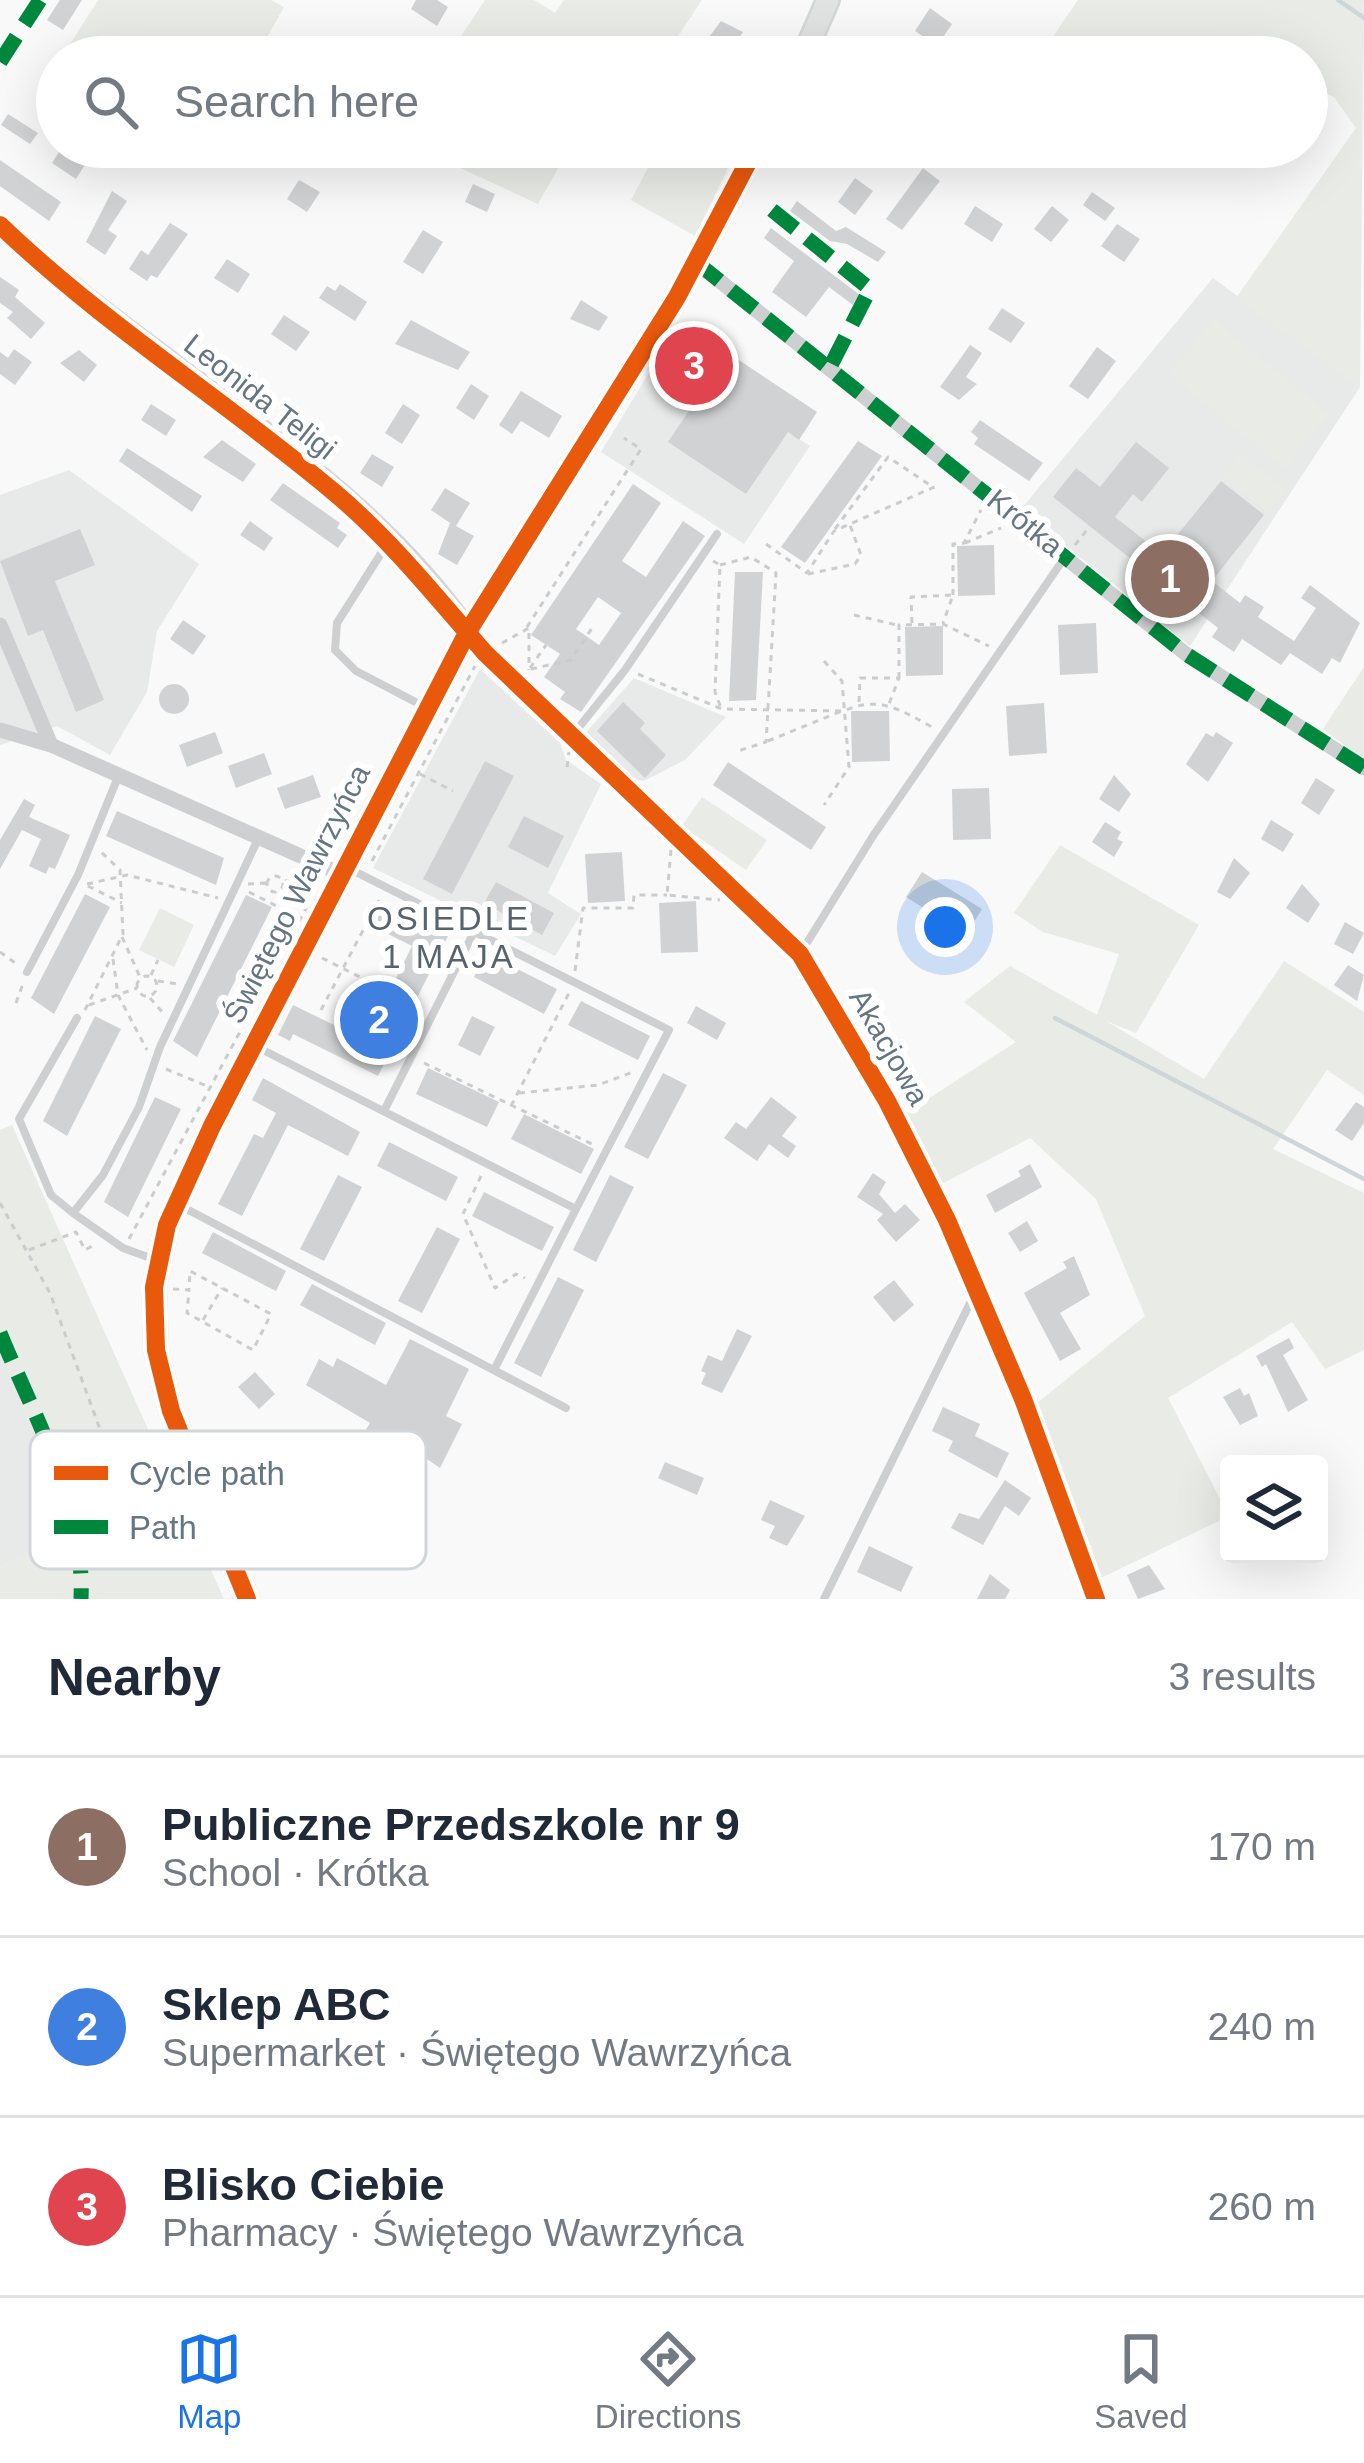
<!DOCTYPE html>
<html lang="en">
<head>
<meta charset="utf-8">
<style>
  body { margin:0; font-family:Arial,sans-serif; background:#f2f2f3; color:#1f2937 }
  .controls { position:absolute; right:36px; bottom:36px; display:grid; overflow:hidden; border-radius:12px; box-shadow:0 12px 48px #0002 }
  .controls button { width:108px; height:108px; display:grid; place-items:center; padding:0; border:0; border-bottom:3px solid #e0e1e3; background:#fff; color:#1f2937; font:60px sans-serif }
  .you { position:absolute; left:945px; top:927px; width:42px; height:42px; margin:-30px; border:9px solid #fff; border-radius:50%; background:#1a73e8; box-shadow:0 0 0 18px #1a73e833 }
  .badge { display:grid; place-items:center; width:78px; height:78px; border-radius:50%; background:#1a73e8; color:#fff; font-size:39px; font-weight:700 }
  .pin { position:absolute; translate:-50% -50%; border:6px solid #fff; box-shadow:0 3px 12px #0006 }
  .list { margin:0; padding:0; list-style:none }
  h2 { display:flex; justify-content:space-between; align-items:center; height:156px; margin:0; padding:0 48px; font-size:51px }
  h2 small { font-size:39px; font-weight:400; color:#747a83 }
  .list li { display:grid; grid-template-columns:78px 1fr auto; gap:36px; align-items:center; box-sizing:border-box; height:180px; padding:0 48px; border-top:3px solid #e0e1e3 }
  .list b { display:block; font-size:45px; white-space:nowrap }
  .list p { margin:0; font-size:39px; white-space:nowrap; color:#747a83 }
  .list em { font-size:39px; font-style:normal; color:#747a83 }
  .icon { flex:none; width:66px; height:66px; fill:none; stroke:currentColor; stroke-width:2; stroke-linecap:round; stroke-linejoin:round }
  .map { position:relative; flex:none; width:1364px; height:1599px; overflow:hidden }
  .search { position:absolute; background:#fff; box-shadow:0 12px 48px #0002; left:36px; right:36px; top:36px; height:132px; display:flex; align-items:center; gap:30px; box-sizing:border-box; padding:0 42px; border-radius:66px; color:#747a83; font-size:45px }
  .sheet { height:696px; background:#fff }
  nav { display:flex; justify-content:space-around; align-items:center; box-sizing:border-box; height:168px; border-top:3px solid #e0e1e3; background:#fff; font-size:33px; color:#747a83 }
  nav a { display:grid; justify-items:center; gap:6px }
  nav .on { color:#1a73e8 }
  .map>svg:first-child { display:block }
  .built { fill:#e8e9e9 }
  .green { fill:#e8ebe6 }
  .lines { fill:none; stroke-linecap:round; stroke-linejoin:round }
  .stream { stroke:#ced6d9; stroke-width:4.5 }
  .building { fill:#d0d2d3; fill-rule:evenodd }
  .secondary-casing { stroke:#d5d6d7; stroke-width:26 }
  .path { stroke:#cbcccd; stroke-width:3; stroke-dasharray:6 6; stroke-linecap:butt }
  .lane { stroke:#cecfd0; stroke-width:8 }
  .street { stroke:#cecfd0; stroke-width:15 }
  .secondary { stroke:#e1e2e2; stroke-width:21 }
  .quiet { stroke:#00873e; stroke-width:15; stroke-dasharray:30 15; stroke-linecap:butt }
  .cycleway-casing { stroke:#fff; stroke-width:26 }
  .cycleway { stroke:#e8590c; stroke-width:18 }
  .labels { text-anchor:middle; stroke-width:12; stroke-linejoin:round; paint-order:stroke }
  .street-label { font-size:30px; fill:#657683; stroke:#fff }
  .neighbourhood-label { font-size:33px; letter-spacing:3px; fill:#57646e; stroke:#fff }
  .key { fill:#fff; stroke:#d1d6da; stroke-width:3 }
  .key-label { font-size:33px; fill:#657683 }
</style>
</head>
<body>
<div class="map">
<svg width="1364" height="1599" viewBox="0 0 1364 1599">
  <rect width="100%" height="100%" fill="#f9f9f9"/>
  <path class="built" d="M1213,278L1360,387L1190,646L1021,509Z
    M662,351L810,446L744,544L601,452Z
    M69,470L199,564L157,631L147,692L110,755L57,726L0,745V495Z
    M480,669L560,743L566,760L601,784L548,893L581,914L555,956L373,868Z
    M634,678L726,717L685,760L644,781L626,778L583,736Z
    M0,1323L83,1524L0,1567Z"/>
  <path class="green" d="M98,0H271L284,7L256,57H162L129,39L117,57H62Z
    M485,0H534L555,13L564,0H702L671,47L686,57H447Z
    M1078,0H1364L1360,387L1236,298L1356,128L1334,97L1307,86V57H1240L1225,51L1220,57H1039Z
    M415,147H570L538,204Z
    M614,147H738L695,236L631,200L651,162Z
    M1214,319L1329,414L1284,469L1169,374Z
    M1240,454L1287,490L1269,513L1223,477Z
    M1364,667V760L1323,729Z
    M702,797L767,840L746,870L682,826Z
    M1060,845L1199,925L1136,1033L1106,1021L1204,1079L1284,961L1364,1012V1095L1327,1070L1273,1149L1364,1193V1350L1325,1369L1292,1322L1168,1398L1229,1516L1099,1579L1037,1403L1145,1316L1096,1199L1030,1138L940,1185L906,1113L1016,1042L964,1002L1010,966L1097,1015L1119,954L1043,932L1014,913Z
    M160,908L194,925L174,967L139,950Z
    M12,1125L224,1599H0V1567L82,1524L67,1512L0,1353V1130Z"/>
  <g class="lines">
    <path class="stream" d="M1338,0L1364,18
      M1055,1018L1364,1179"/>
  </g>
  <path class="building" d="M60,0H82L63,30L47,20Z
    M416,0H437L448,7L437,26L411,9Z
    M930,8L952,24L937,46L915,31Z
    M721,21L743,32L727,55L707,40Z
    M8,114L38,133L30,144L1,125Z
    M62,147L86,163L76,179L52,163Z
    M0,160L61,202L49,221L0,186Z
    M923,168L940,181L902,230L886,219Z
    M855,178L873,191L855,215L838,202Z
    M299,180L320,192L307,212L287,199Z
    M473,184L495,194L487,212L465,202Z
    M112,191L127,201L108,230L117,236L105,255L86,242Z
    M1092,192L1115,208L1105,221L1083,205Z
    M797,201L836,231L846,227L886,252L878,262L847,244L830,241L790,211Z
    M975,206L1003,224L992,242L964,224Z
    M1052,206L1069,220L1051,242L1034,229Z
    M170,223L188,234L157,278L151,275L147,281L129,269L141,250L148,255Z
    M1117,224L1140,239L1124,262L1101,246Z
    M771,228L860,295L853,305L829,287L806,317L772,292L794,261L764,238Z
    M423,230L443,242L423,274L403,262Z
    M227,259L250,274L238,293L214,278Z
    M0,277L19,290L15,297L45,323L31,339L7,318L13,312L0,303Z
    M340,284L367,302L355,321L319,298L327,286L335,291Z
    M581,300L608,317L599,331L570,319Z
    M1002,308L1025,323L1011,343L988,329Z
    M284,315L310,332L296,351L271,334Z
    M411,320L470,352L458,370L395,344Z
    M698,333L817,412L799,440L788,432L746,494L668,442L709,381L680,361Z
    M970,345L982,353L966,377L977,384L959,400L940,387Z
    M1097,347L1116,361L1088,399L1069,386Z
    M14,349L32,362L15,385L0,374V352L8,358Z
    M79,350L97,365L84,382L60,363Z
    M471,384L489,396L474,420L456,408Z
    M521,391L562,416L549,438L521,421L512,434L499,425Z
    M151,404L176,420L166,436L141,420Z
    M403,404L420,415L402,444L385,433Z
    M980,420L1043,463L1029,481L974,444L978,438L971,432Z
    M222,440L256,464L243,482L203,457Z
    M858,441L882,456L805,563L781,547Z
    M1136,442L1169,468L1142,502L1133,494L1115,517L1162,554L1221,481L1264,515L1212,581L1240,603L1245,595L1264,607L1258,617L1294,641L1316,608L1301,598L1310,585L1360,623L1340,663L1332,658L1322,674L1290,653L1281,665L1242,639L1234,652L1212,637L1218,628L1053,497L1076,468L1100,487Z
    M127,448L202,496L192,512L119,461Z
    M372,454L394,467L382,487L360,473Z
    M283,483L340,523L337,528L347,535L338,548L270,500Z
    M633,484L661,503L622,561L646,577L683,521L705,536L581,712L560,699L565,692L544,677L560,654L531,635ZM598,597L621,613L599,645L576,629Z
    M445,488L470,503L456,526L474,536L457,565L438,554L450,523L431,510Z
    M250,521L273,538L264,551L240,535Z
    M80,529L95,565L55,581L104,700L76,712L43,630L28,636L0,561Z
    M994,545L995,595L958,596L957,546Z
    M735,572H763L756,700L729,701Z
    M183,620L206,636L193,655L170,639Z
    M1096,623L1098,673L1060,675L1058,625Z
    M943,626V675L906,676L905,627Z
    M159 699a15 15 0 1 1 30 0a15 15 0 1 1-30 0Z
    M623,702L645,723L640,729L666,755L645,778L597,731Z
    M1044,703L1047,753L1009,756L1006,706Z
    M851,711H889L890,761L852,762Z
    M215,732L223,753L187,767L179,745Z
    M1216,732L1233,743L1208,782L1186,764L1206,733L1213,737Z
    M264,753L272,774L236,788L228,766Z
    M485,761L514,776L452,894L423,879Z
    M728,762L826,827L811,850L713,785Z
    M313,775L321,797L285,809L277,788Z
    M1114,775L1131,794L1119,812L1099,799Z
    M1316,778L1335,790L1319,815L1301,803Z
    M989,788L991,839L953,840L952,789Z
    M24,799L35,805L29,817L70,835L55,869L49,867L46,874L29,866L41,839L22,830L0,869V840Z
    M117,811L224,858L216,885L106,836Z
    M524,816L564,836L548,868L508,847Z
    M1271,820L1294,834L1283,852L1261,839Z
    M1105,822L1121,832L1117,839L1123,842L1114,857L1092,842Z
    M622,852L625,901L588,903L585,854Z
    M1234,858L1250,873L1230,899L1217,892Z
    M922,872L982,909L966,935L906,897Z
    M496,882L554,913L542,935L484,903Z
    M1302,884L1320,904L1308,923L1286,908Z
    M85,894L110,907L54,1014L31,998Z
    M246,895L272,907L197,1057L173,1041Z
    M382,901L449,934L378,1076L293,1034L290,1041L278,1035L293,1005L365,1040L412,946L370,925Z
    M696,901L698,952L661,953L659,903Z
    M1345,922L1364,933L1353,954L1334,944Z
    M486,953L557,989L544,1014L474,977Z
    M1348,965L1364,975L1357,1001L1334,985Z
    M581,1001L650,1036L638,1060L568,1025Z
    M696,1006L726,1023L717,1040L687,1023Z
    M95,1016L121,1029L67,1136L43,1121Z
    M472,1016L495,1027L480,1056L458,1045Z
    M428,1068L499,1102L487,1127L416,1094Z
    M663,1073L687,1085L648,1159L624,1147Z
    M263,1078L360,1132L348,1156L288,1125L242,1216L218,1204L254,1134L263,1138L276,1113L252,1100Z
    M155,1097L181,1109L128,1217L104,1202Z
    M771,1097L797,1117L782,1136L796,1146L788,1158L769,1144L757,1161L724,1138L736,1122L746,1129Z
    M1356,1102L1364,1107V1123L1352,1141L1335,1130Z
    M524,1114L594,1149L581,1174L511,1139Z
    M389,1142L458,1177L446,1201L377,1166Z
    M1030,1164L1042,1187L995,1213L986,1195L1021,1176L1018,1171Z
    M873,1173L886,1182L879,1194L895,1213L905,1204L920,1220L896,1242L877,1220L883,1214L857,1197Z
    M338,1175L362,1187L324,1261L300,1249Z
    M610,1175L634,1187L596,1262L573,1250Z
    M484,1192L554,1227L542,1251L472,1216Z
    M1027,1221L1038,1241L1020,1252L1008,1233Z
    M437,1227L460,1239L422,1313L398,1301Z
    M213,1232L286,1271L276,1291L202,1253Z
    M1074,1256L1090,1295L1060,1313L1081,1349L1060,1361L1024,1293L1067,1268L1063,1262Z
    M558,1277L584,1290L541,1377L514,1363Z
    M894,1280L914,1305L894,1322L873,1297Z
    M312,1284L386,1323L375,1345L300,1305Z
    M737,1329L752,1336L722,1393L701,1384L706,1373L701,1371L708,1355L722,1361Z
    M1289,1338L1294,1348L1283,1355L1308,1400L1288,1412L1266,1364L1262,1367L1256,1356Z
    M410,1339L469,1369L446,1416L462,1424L440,1468L399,1440L388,1458L359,1441L370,1423L306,1385L319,1359L333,1367L337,1358L386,1385Z
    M255,1372L275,1394L259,1409L238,1387Z
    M1240,1388L1244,1396L1249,1393L1258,1416L1240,1425L1223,1397Z
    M943,1407L980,1424L975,1436L1009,1453L997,1478L948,1451L953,1441L932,1431Z
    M665,1462L704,1478L697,1495L658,1478Z
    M1005,1480L1031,1498L1019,1516L1005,1506L983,1545L951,1528L959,1513L979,1519Z
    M770,1500L805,1516L787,1546L769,1538L775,1526L761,1520Z
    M869,1546L913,1567L901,1592L857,1572Z
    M1149,1565L1165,1589L1138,1599L1127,1575Z
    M990,1574L1010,1590L1005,1599H977Z"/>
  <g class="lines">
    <g class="secondary-casing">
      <path id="secondary" d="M803,57L828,0
        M0,225C145,365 352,466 467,633
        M247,1599L171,1411L156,1350L154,1287L167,1225L212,1126L467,633L677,297L756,147"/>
    </g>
    <path class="path" d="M835,529L888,457L933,487
      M965,543L1001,528
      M766,544L807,573L834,531L939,485
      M1075,545L1090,526
      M713,561L720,565L715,692L721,708
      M720,565L751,557L776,573L766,742L738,751
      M808,574L855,564L861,555L850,525
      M953,595V544L964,543L981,510
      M854,615L897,625
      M912,623L911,597L953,595L943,623
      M527,627L641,449L624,438
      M502,643L529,628V670
      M824,661L842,681L849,767L824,805
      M530,668L546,645
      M531,669L571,660L592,628
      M638,674L722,709L844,711C878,695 901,710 932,727
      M899,678V625L943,624L989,646
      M859,702L860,678H899L889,704
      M768,741L842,711
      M567,767L569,752
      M420,774L453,791
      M671,850L667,895L720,900
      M372,861L475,666
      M267 884a8 8 0 1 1 16 0a8 8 0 1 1-16 0Z
      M285,881L298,880L301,873
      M87,884L127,875L218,898
      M248,884L266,883
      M88,886L122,903
      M249,892L294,915
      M122,937L140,977
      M0,952L18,965
      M322,958L376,985
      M113,959L118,995L147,1050
      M575,971L583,908H633L634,895H667
      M151,975L158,960
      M137 986a10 10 0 1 1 20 0a10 10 0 1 1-20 0Z
      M158,981L178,984
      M150,998L163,1013
      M16,1003L24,981
      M89,1005L137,988
      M85,1010L123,934L120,870L101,852
      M321,1010L379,900
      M424,1063L594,1145
      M166,1069L207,1086
      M519,1093L598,1085L633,1072
      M511,1106L570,991
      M481,1176L463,1214L495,1288L516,1274L525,1278
      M0,1203L50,1293L119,1481
      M129,1239L310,901
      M29,1250L76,1232L85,1250L94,1245
      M173,1289L189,1290L190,1271L271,1314L253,1350L187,1313L189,1290
      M203,1320L222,1288"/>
    <path class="lane" d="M387,544L337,623L335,650L356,671L427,708
      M571,737L625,670L717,534
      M800,954L873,836L1065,557
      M27,972L78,875L118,777
      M257,1047L576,1209L669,1030L346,867
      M384,1111L473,934
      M177,1204L566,1408
      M73,1213L51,1195L19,1119L77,1018
      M156,1260L123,1248L73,1213L103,1175L139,1107L160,1047L260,835
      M494,1370L576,1209
      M824,1599L976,1291"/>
    <path class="street" d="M696,262L1186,654L1364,768
      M0,625L51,745
      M467,633L800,954L887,1101L947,1220L1023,1399L1096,1599
      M0,730L51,745L341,874"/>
    <use href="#secondary" class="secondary"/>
    <path class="quiet" d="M0,62L40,0
      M772,210L870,289L830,367
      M696,262L1186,654L1364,768
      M0,1333C35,1419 85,1504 81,1599"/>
    <g class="cycleway-casing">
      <path id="cycleway" d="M0,225C103,324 226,401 335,493C392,541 437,598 485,653L800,954L887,1101L947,1220L1023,1399L1096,1599
        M247,1599L171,1411L156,1350L154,1287L167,1225L212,1126L467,633L677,297L756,147"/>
    </g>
    <use href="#cycleway" class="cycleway"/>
  </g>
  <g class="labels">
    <g class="street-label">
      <text transform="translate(260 397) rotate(38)" y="10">Leonida Teligi</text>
      <text transform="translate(1025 523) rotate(39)" y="10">Krótka</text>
      <text transform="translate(297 894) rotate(-63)" y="10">Świętego Wawrzyńca</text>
      <text transform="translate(889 1047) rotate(60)" y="10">Akacjowa</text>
    </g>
    <g class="neighbourhood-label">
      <text x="449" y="930">OSIEDLE<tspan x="449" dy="38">1 MAJA</tspan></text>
    </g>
  </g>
  <rect x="30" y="1431" width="396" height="138" rx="18" class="key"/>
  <rect x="54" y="1466" width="54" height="14" fill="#e8590c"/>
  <rect x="54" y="1520" width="54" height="14" fill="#00873e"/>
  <g class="key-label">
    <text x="129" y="1485">Cycle path</text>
    <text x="129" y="1539">Path</text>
  </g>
</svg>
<div class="controls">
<button><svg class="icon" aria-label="layers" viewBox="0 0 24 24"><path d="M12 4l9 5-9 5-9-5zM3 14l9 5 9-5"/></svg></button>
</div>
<div class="you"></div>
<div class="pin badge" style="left:1170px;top:579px;background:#8d6e63">1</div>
<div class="pin badge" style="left:379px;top:1020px;background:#3f7fe0">2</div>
<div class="pin badge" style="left:694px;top:366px;background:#e0444e">3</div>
<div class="search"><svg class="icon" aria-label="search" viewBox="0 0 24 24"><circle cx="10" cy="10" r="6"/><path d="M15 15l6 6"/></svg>Search here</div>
</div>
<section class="sheet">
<h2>Nearby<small>3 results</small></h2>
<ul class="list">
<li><span class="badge" style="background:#8d6e63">1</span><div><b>Publiczne Przedszkole nr 9</b><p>School · Krótka</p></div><em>170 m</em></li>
<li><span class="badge" style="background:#3f7fe0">2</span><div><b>Sklep ABC</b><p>Supermarket · Świętego Wawrzyńca</p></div><em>240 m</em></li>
<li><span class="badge" style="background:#e0444e">3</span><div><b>Blisko Ciebie</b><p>Pharmacy · Świętego Wawrzyńca</p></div><em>260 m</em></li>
</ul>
</section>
<nav>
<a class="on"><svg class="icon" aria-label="map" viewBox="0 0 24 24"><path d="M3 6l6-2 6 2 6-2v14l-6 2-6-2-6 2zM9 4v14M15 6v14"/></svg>Map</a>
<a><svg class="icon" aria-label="directions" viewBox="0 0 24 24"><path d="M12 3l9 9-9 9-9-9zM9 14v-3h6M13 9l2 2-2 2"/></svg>Directions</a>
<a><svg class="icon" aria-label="saved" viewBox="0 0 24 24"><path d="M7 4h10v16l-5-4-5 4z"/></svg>Saved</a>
</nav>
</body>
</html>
